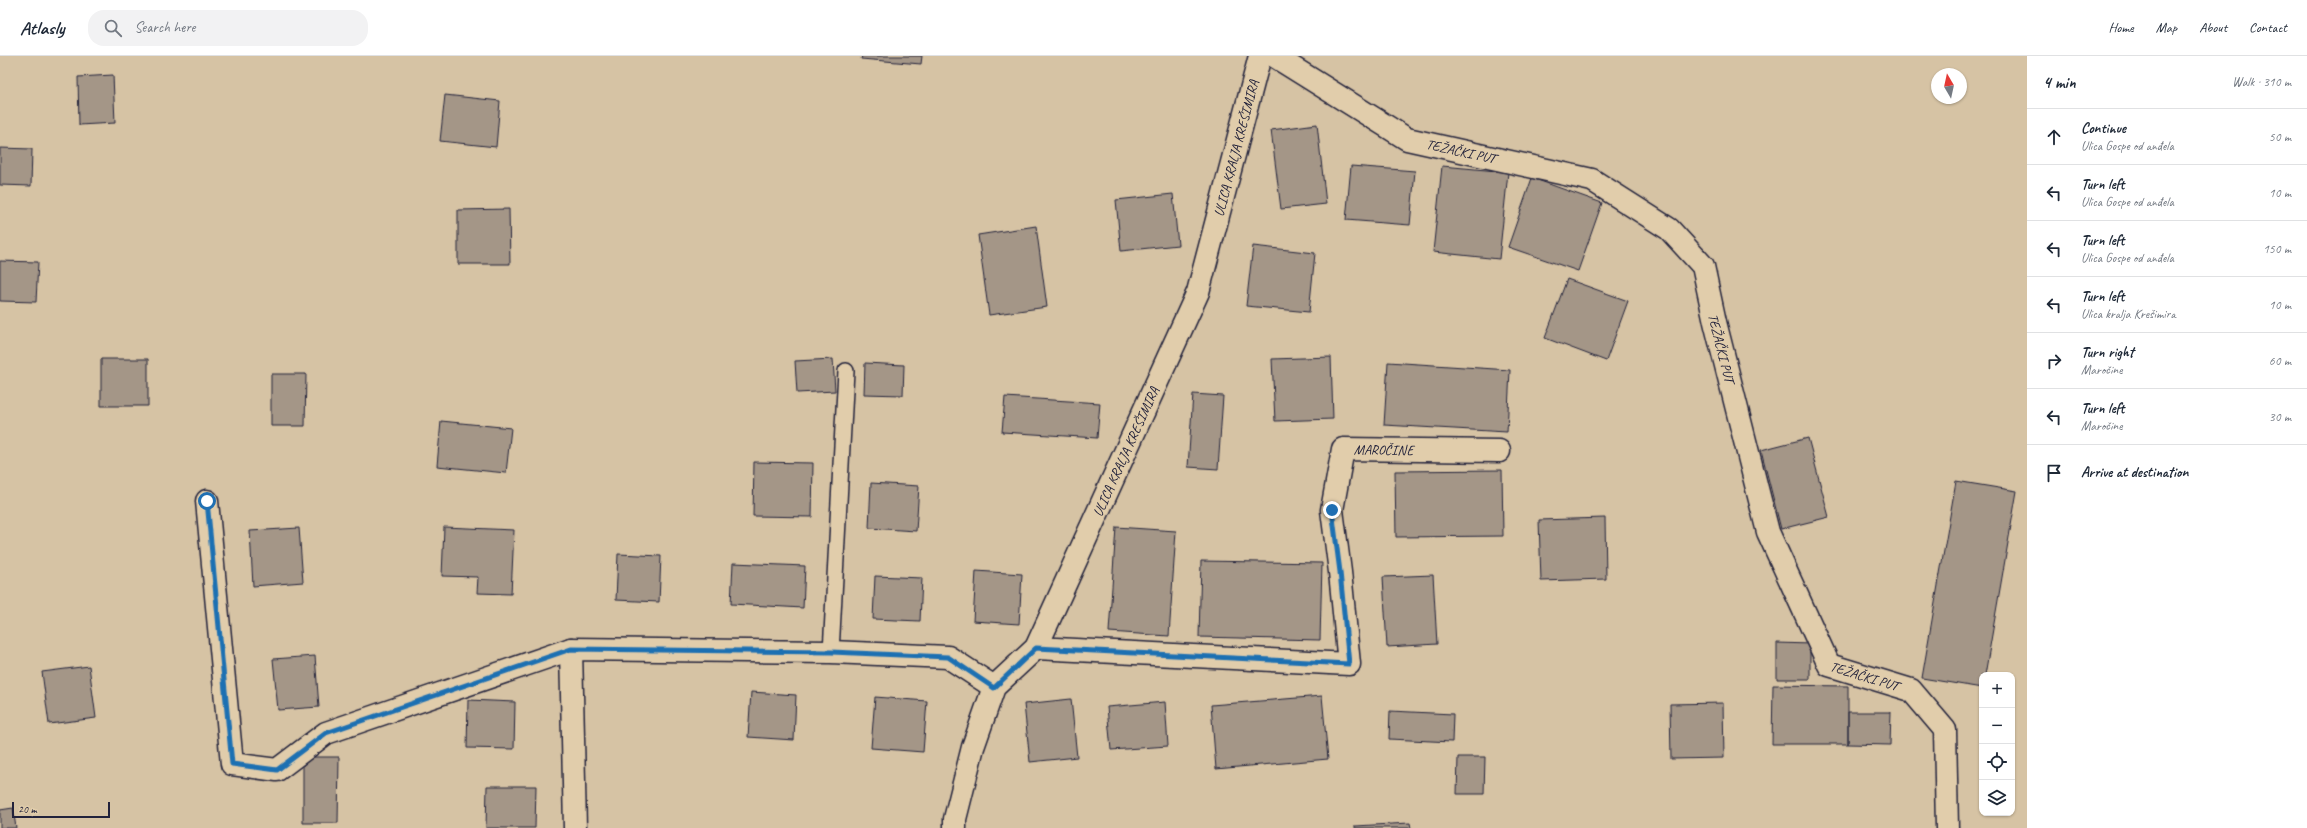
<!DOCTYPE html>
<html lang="en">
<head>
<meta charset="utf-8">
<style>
  body { margin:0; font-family:Caveat,sans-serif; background:#f2f2f3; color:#1f2937 }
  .controls { position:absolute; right:12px; bottom:12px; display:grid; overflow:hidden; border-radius:8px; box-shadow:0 1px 3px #0004 }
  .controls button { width:36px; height:36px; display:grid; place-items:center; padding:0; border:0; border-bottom:1px solid #e0e1e3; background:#fff; color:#1f2937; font:20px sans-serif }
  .compass { position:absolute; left:1931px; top:12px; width:36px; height:36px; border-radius:50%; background:#fff; box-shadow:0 1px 3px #0004; rotate:351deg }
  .scale { position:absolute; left:12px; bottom:10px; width:98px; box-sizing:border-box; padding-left:4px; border:2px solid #22223b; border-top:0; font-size:11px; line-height:14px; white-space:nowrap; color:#22223b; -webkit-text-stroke:3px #e1cdab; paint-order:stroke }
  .stop { position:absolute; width:12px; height:12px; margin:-9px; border:3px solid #1f6fb2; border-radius:50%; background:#fff }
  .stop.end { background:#1f6fb2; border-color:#fff; box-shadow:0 1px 4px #0008 }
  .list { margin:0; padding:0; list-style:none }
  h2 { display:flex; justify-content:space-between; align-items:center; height:52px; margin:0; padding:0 16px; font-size:17px }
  h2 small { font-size:13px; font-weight:400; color:#747a83 }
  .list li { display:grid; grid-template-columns:26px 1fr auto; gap:12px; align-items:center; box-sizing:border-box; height:56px; padding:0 16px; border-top:1px solid #e0e1e3 }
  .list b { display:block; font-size:15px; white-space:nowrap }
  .list p { margin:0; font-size:13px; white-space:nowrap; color:#747a83 }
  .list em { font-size:13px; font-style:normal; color:#747a83 }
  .icon { flex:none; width:22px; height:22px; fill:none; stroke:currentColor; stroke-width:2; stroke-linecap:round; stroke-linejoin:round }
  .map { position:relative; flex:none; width:2027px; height:772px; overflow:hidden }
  header { display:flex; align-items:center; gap:24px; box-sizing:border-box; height:56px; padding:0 20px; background:#fff; border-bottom:1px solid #e0e1e3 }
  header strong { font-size:19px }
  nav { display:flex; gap:22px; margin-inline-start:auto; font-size:14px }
  .search { width:280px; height:36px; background:#f2f2f3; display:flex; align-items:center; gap:10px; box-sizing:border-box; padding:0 14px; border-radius:16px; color:#747a83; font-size:15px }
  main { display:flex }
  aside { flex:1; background:#fff }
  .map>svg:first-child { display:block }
  .building { fill:#a49687; stroke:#22223b }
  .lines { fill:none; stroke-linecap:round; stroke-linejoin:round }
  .service-casing { stroke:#22223b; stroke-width:18 }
  .minor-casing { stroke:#22223b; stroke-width:25 }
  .tertiary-casing { stroke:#22223b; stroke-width:25 }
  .service { stroke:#e1cdab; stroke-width:15 }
  .minor { stroke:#e1cdab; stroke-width:22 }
  .tertiary { stroke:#e1cdab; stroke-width:22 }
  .route { stroke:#1f6fb2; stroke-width:5 }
  .labels { text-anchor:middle; stroke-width:3.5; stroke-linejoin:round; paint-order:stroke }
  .street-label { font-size:14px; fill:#22223b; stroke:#e1cdab }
</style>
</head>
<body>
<header>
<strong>Atlasly</strong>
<div class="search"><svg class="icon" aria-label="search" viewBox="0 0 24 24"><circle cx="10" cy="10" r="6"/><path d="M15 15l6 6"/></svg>Search here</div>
<nav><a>Home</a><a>Map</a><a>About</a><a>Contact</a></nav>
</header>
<main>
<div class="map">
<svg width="2027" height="772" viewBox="0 0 2027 772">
  <rect width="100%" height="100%" fill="#d6c3a4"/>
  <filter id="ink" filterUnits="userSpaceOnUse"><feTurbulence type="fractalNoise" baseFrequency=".025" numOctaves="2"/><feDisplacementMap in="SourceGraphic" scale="8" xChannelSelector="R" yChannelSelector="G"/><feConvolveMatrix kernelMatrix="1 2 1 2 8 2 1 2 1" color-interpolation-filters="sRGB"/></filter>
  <g filter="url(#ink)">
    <path class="building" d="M862,0H922L921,8L861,3Z
      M113,19L115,67L79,69L78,21Z
      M445,39L500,45L496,91L440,85Z
      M1317,68L1326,148L1281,153L1271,74Z
      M0,92L32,93L31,130L0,129Z
      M1351,110L1415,115L1410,169L1346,164Z
      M1442,110L1508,116L1499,203L1433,196Z
      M1532,122L1602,147L1578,215L1508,191Z
      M1173,138L1178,189L1121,195L1116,144Z
      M509,153L510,208H458V154Z
      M1036,170L1047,251L989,259L978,179Z
      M1253,190L1315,197L1309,256L1246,250Z
      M0,205L38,206L36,246L0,245Z
      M1567,223L1628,245L1606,305L1545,282Z
      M1331,301L1333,363L1275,365L1272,303Z
      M101,303H148V350H101Z
      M833,303L835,335L797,337L795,305Z
      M1388,306L1510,314L1507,376L1384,369Z
      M865,307L904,309L903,339L864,338Z
      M271,318H306L305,370H271Z
      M1193,338L1223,340L1218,413L1188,411Z
      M1005,341L1100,347L1097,382L1002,376Z
      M441,365L511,372L506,417L437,410Z
      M1808,382L1829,461L1781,473L1761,394Z
      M754,406L813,407L812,461L753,460Z
      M1502,414L1503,480L1396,481L1395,415Z
      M1956,425L2017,435L1985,619H1982V632L1922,622Z
      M871,427L919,430L916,475L869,472Z
      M1605,462L1606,523L1541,525L1539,464Z
      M444,471L514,474L511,538L477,537L478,521L442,520Z
      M1116,471L1176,475L1169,580L1109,576Z
      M299,472L303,526L253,530L250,475Z
      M618,498L661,500L659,546L616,544Z
      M1201,505L1322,507L1320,584L1199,581Z
      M733,507L805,510L803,552L731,548Z
      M976,515L1022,518L1019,568L973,565Z
      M1433,519L1437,588L1387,591L1383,521Z
      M875,520L922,522L920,565L873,563Z
      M1777,587L1810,588V623H1777Z
      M315,600L319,651L278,654L273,603Z
      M89,610L96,662L49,668L42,616Z
      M1773,629L1848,630V688H1772Z
      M751,636L796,639L794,684L748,681Z
      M1322,640L1328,703L1216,713L1211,649Z
      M875,641L927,645L923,696L871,692Z
      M1071,643L1077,701L1030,706L1024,648Z
      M468,644L515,646L514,693L467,692Z
      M1165,646L1168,690L1111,694L1107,651Z
      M1723,647L1724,702L1671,703L1670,648Z
      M1390,655L1453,658L1452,686L1389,683Z
      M1848,656H1891L1890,689L1848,688Z
      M303,701H339L338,767H303Z
      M1458,701H1485L1484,738H1457Z
      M487,730H536L535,772H486Z
      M13,752L16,772H0V754Z
      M1410,767L1411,772H1355V770Z"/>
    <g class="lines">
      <g class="service-casing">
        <path id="service" d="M831,596L846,315"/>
      </g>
      <g class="minor-casing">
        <g id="minor">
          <path id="s1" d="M1274,0L1407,83L1592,124L1669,173L1703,210L1715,266L1768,476L1829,609L1911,634L1945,674L1947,772"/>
          <path d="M207,445L232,708L277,714L326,677L571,593L831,596L948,601L994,631"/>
          <path id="s2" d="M1036,592L1349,608L1340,516L1332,454L1343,393L1499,395"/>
          <path d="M571,593L575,772"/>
        </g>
      </g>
      <g class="tertiary-casing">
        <g id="tertiary">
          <path id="s3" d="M955,772V763L973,691L994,631L1036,592L1198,236L1260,0"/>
        </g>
      </g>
      <use href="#service" class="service"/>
      <use href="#minor" class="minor"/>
      <use href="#tertiary" class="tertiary"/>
    </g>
  </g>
  <g class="lines" filter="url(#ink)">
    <path class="route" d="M207,445L232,708L277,714L326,677L571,593L831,596L948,601L994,632L1036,592L1349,608L1340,516L1332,454"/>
  </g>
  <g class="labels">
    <g class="street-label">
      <text dy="5" stroke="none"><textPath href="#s3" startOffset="744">ULICA KRALJA KREŠIMIRA</textPath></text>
      <text dy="5" stroke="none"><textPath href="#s1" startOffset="212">TEŽAČKI PUT</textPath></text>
      <text dy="5" stroke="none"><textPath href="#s1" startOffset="572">TEŽAČKI PUT</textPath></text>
      <text dy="5" stroke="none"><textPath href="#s2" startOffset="571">MAROČINE</textPath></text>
      <text dy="5" stroke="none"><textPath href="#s3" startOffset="420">ULICA KRALJA KREŠIMIRA</textPath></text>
      <text dy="5" stroke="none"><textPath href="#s1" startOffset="945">TEŽAČKI PUT</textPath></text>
    </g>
  </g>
</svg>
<div class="controls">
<button>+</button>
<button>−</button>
<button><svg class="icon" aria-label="locate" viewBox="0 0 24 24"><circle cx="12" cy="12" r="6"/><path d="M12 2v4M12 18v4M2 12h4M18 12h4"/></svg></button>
<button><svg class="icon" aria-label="layers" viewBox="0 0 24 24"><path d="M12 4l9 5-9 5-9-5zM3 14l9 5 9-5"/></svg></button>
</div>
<svg class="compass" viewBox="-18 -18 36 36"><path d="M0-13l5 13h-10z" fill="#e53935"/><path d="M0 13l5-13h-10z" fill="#747a83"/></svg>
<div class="scale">20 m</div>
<div class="stop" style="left:207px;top:445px"></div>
<div class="stop end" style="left:1332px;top:454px"></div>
</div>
<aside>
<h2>4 min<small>Walk · 310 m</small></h2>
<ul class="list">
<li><svg class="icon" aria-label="ahead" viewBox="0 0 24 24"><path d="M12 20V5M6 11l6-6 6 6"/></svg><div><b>Continue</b><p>Ulica Gospe od anđela</p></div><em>50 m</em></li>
<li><svg class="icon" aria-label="left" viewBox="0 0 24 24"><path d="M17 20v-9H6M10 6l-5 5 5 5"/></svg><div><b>Turn left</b><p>Ulica Gospe od anđela</p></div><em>10 m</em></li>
<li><svg class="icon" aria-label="left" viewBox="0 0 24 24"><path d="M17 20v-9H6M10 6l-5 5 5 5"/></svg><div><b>Turn left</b><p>Ulica Gospe od anđela</p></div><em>150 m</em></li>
<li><svg class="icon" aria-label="left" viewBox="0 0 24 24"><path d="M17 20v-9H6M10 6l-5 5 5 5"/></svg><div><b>Turn left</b><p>Ulica kralja Krešimira</p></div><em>10 m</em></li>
<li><svg class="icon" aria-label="right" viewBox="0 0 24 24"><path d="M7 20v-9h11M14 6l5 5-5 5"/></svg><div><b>Turn right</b><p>Maročine</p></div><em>60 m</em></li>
<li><svg class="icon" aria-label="left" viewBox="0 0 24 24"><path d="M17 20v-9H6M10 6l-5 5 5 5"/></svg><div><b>Turn left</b><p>Maročine</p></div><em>30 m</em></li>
<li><svg class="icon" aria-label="arrive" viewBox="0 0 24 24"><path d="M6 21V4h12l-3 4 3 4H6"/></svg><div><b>Arrive at destination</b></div></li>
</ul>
</aside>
</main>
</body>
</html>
